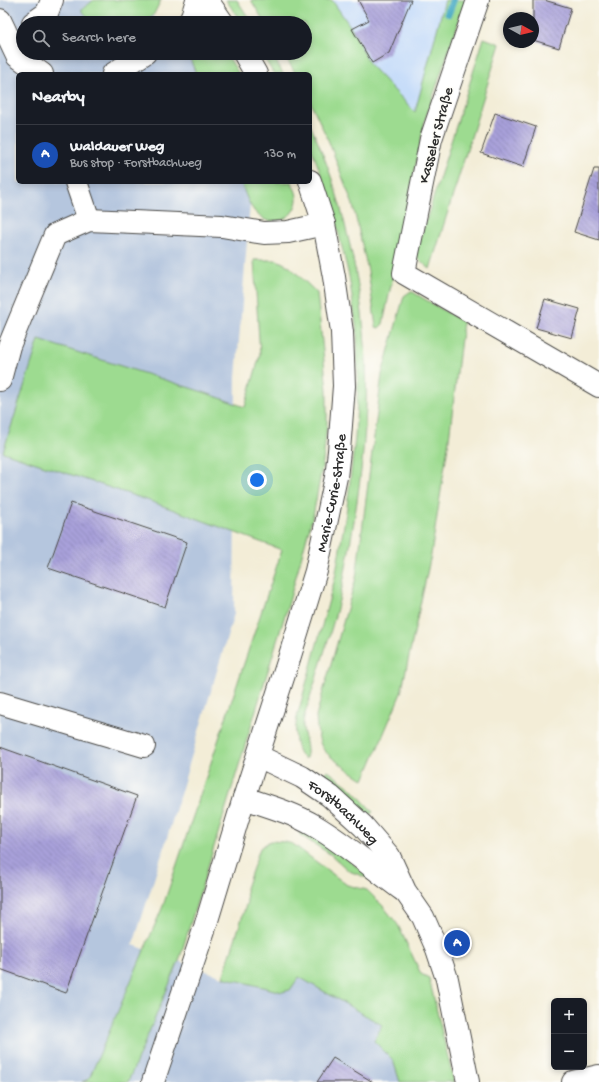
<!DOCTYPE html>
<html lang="en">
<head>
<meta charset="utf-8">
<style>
  body { margin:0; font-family:"Gochi Hand",sans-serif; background:#20242c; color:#f1f3f6 }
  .controls { position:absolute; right:12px; bottom:12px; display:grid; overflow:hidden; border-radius:6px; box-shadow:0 2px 6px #0003 }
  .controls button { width:36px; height:36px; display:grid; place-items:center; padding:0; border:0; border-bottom:1px solid #363941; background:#171b24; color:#f1f3f6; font:20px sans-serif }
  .compass { position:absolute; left:503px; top:12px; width:36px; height:36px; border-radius:50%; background:#171b24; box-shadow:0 2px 6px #0003; rotate:98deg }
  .you { position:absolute; left:257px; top:480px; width:14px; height:14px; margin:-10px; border:3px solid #fff; border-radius:50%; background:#1a73e8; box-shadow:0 0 0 6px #1a73e833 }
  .badge { display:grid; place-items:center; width:26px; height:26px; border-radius:50%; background:#8c9099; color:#fff; font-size:13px; font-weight:700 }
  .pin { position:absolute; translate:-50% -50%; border:2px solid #fff; box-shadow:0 1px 4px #0006 }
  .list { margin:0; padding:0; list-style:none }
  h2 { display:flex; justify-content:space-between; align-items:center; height:52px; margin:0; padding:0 16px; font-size:17px }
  h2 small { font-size:13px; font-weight:400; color:#9ea1a6 }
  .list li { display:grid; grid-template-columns:26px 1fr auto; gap:12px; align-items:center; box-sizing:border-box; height:60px; padding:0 16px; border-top:1px solid #363941 }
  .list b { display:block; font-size:15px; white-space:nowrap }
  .list p { margin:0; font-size:13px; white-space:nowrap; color:#9ea1a6 }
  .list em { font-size:13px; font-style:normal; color:#9ea1a6 }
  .icon { flex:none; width:22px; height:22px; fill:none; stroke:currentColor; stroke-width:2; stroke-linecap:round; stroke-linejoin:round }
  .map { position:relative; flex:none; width:599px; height:1082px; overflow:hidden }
  .search { position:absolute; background:#171b24; box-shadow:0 2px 6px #0003; left:16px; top:16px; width:296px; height:44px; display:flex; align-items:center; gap:10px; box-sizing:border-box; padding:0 14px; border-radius:22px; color:#9ea1a6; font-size:15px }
  .panel { position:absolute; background:#171b24; box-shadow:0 2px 6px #0003; left:16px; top:72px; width:296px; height:112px; border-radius:6px }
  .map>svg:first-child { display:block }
  .built { fill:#c7ddf9 }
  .industrial { fill:#b5c6de }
  .grass { fill:#9ddb90; stroke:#64835e }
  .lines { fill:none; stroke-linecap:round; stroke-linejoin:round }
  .stream { stroke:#43a8c3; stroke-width:8 }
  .building { fill:url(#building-back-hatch) }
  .minor-casing { stroke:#494845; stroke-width:24 }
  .minor { stroke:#fff; stroke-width:22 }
  .labels { text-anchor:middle; stroke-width:3; stroke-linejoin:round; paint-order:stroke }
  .street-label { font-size:15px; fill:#2b2b2b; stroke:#fdfcf7 }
</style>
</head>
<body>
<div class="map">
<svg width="599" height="1082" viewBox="0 0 599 1082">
  <defs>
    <pattern id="building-back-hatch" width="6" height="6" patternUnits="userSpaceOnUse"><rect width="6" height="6" fill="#a8a0da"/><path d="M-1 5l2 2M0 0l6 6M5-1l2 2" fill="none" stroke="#8983b1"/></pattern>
  </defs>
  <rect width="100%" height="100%" fill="#fdfcf7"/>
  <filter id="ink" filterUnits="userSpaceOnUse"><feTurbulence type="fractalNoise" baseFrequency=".025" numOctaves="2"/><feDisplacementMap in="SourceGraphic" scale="8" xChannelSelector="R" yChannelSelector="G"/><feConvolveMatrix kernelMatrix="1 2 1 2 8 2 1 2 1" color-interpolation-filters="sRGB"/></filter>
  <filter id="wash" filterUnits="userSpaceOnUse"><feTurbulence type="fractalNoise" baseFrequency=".012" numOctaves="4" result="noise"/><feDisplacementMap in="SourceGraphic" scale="16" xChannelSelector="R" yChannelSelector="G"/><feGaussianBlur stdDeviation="0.9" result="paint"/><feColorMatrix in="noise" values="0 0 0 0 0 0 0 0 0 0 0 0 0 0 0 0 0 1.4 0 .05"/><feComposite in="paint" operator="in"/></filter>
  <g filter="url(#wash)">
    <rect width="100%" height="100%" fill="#f3edd7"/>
    <path class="built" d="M332,0H445L415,112L370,65L352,29Z"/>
    <path class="industrial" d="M0,0H144L153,16L159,23H23V53H188L196,74H18V182H241L250,204L236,377L234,614L164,848L133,945L223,977L282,992L290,990L299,977L383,1025L374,1041L393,1060L400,1082H0Z"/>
    <path class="grass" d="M94,0H161L153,16L136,23H94L81,10Z
      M226,0H237L252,23H242Z
      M251,0H332L352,29L370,65L415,112L445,0H466L425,120L383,324L379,328L376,327L368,271L353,205L329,142L310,101V74H296L283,53H305V23H265Z
      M484,38L500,44L430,269L416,257V252Z
      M188,53H226L239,74H196Z
      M261,53H272L283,74H274Z
      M310,125C327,160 338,195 347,233C355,265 361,298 364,332C372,414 359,498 344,578C336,619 322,658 310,698C308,705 304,715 303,723C302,734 310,747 306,758H303C293,746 295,732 297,717L335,578L347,507L355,438L358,385L357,332L349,276L330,198L310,145Z
      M241,182H292C293,186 297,192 297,197C298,217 273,230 258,215C249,207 245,193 241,182Z
      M254,260H277L289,266L317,293L327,390V424L323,462L314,511L289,602L179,961L128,1082H82L89,1079L163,906L282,550L147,500L3,452L39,340L206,393L245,407L260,355Z
      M411,291L463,322L449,439L431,555L401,693L364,780C354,773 327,757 322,747C317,737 317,726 316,716L356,578L382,374L404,296Z
      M328,771L352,789L373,812L369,815L347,795L324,777L325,772Z
      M299,828L311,832L372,878L370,879L349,871L330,854L300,835L298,830Z
      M270,841L285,842L293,844L347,885L367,890L383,906L398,925L421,974L429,978L454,1082H400L393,1060L374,1041L382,1025L299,977L290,990L282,992L223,977L247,902L246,888L260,848Z"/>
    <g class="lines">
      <path class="stream" d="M448,13L453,0"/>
    </g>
    <g id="blocks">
      <path class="building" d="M358,0H411L389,53L372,63L352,29L369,20Z
        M533,0H544L571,8L559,48L533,40Z
        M495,113L536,127L523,167L481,153Z
        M594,169H599V240L574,232Z
        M545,299L580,309L572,338L536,328Z
        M71,503L187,542L165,607L48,568Z
        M0,747L137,796L66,993L0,969Z
        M333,1058L373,1082H317Z"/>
    </g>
  </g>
  <g filter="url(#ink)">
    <use href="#blocks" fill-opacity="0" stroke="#494845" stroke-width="1"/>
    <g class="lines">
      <g class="minor-casing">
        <g id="minor">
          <path d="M207,0L223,23"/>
          <path d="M478,0L431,139L404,273L599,386"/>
          <path d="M0,20L17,56L42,74"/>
          <path d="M33,23L47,13L52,0"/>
          <path d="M188,23L191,20L197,0"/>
          <path d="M244,53L256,74"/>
          <path d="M113,74L145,53"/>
          <path d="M76,182L89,220"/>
          <path d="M0,380L9,346L55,235L89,220L222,226L264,233L288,232L324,224"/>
          <path d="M0,703L144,746"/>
          <path id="s1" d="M258,756L302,777L330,796L363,826L389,856L405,891L423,917L437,949L447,979L468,1082"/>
          <path d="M244,798C268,806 293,813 315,826C347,845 374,869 404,891"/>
          <path id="s2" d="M153,1082L205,927L244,798L288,662L316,571L336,477L339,451L344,386L342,332L334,277L324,224L310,181"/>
          <path d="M573,1082L599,1076"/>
        </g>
      </g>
      <use href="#minor" class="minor"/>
    </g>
  </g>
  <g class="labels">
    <g class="street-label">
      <text transform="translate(435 135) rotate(-75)" y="5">Kasseler Straße</text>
      <text dy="5" stroke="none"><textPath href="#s2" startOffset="616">Marie-Curie-Straße</textPath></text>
      <text dy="5" stroke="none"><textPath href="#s1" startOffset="103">Forstbachweg</textPath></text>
    </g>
  </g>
</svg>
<div class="controls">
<button>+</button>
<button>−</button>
</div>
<svg class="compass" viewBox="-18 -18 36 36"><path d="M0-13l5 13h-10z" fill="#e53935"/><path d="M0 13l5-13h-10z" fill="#9ea1a6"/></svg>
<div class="you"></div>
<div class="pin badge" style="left:457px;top:943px;background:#1a4fb4">A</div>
<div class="search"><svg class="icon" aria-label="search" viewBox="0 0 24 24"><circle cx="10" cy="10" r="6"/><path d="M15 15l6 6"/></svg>Search here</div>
<section class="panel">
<h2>Nearby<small></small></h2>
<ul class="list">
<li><span class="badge" style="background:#1a4fb4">A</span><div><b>Waldauer Weg</b><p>Bus stop · Forstbachweg</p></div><em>130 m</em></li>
</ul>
</section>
</div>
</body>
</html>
